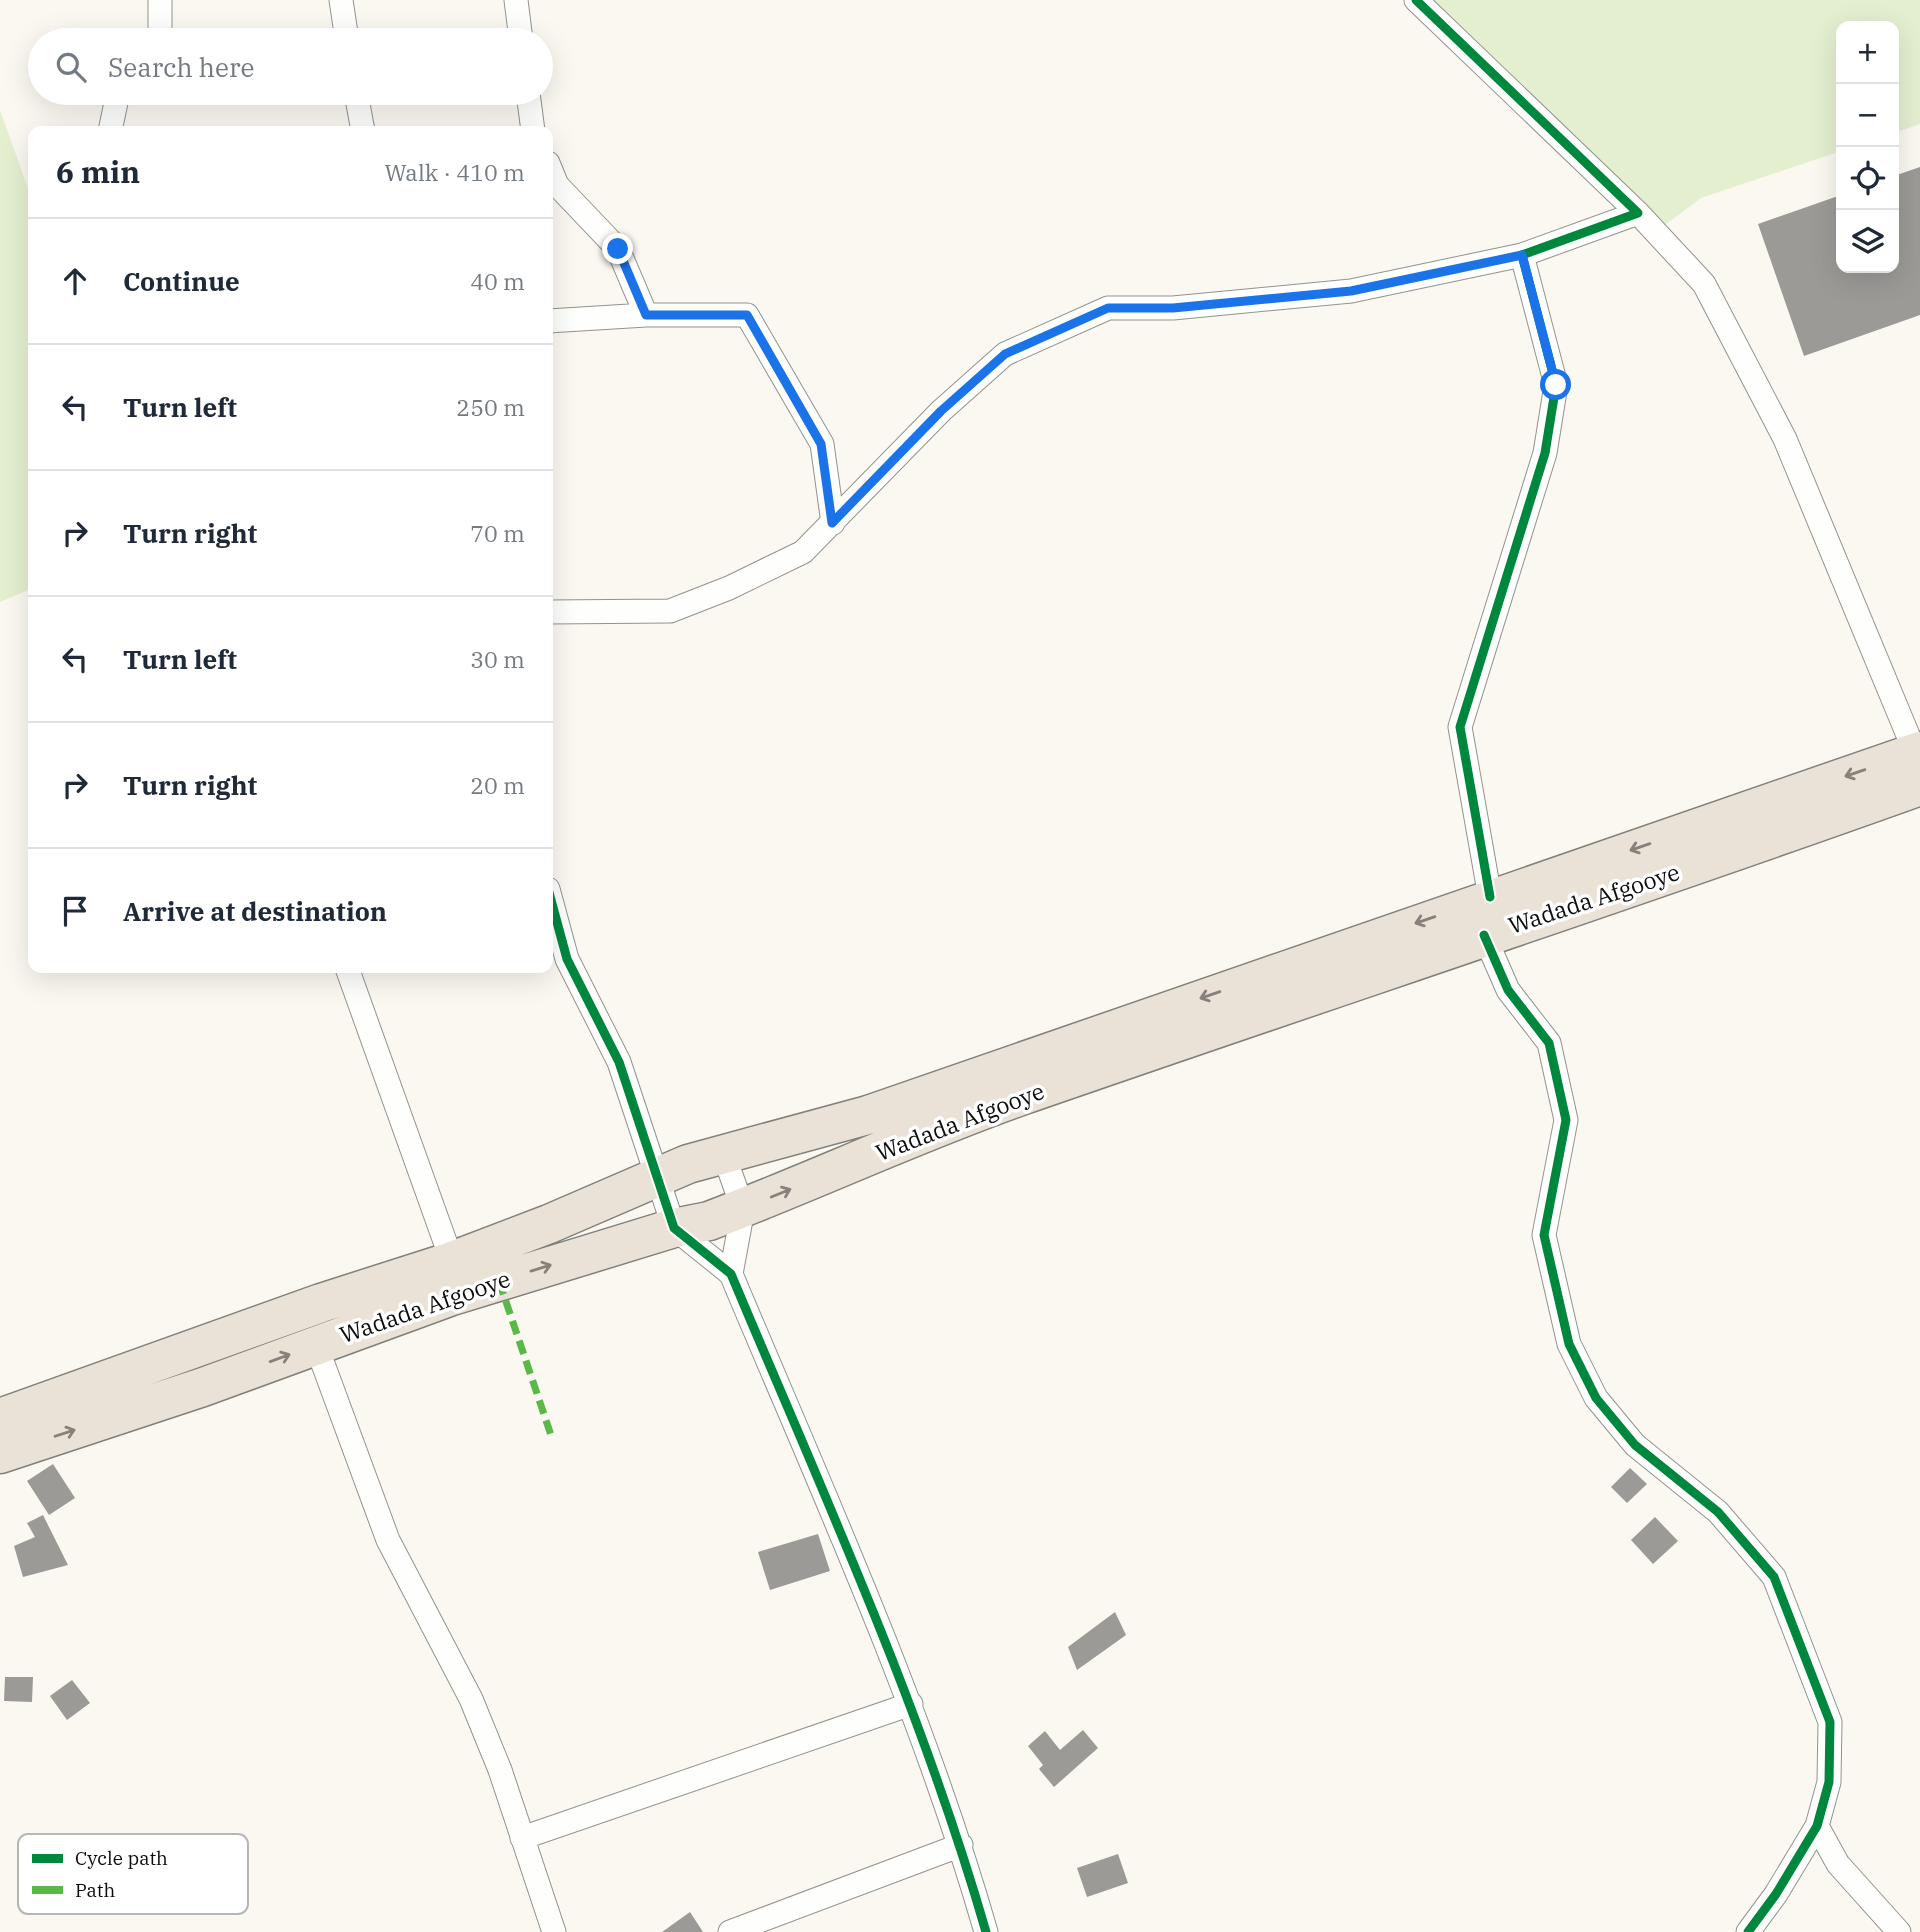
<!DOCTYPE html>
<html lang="en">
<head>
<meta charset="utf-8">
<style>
  body { margin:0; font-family:"IBM Plex Serif",serif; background:#f6f6f7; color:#1f2937 }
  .controls { position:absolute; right:21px; top:21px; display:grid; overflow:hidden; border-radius:14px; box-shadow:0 7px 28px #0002 }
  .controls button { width:63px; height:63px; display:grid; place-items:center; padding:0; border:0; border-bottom:2px solid #e0e1e3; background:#fff; color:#1f2937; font:35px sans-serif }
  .stop { position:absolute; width:21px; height:21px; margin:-16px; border:5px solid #1a73e8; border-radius:50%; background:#fff }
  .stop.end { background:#1a73e8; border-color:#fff; box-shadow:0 2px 7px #0008 }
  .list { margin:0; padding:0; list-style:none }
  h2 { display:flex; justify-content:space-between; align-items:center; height:91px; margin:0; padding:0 28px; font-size:30px }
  h2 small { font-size:23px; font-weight:400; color:#747a83 }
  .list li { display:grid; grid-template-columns:46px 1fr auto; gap:21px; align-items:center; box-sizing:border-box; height:126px; padding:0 28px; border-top:2px solid #e0e1e3 }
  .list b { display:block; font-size:26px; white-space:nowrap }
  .list em { font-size:23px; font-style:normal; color:#747a83 }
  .icon { flex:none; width:38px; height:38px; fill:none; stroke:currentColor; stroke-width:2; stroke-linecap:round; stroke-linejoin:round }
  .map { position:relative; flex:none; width:1920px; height:1932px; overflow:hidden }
  .search { position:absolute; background:#fff; box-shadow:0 7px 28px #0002; left:28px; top:28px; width:525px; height:77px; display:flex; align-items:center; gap:18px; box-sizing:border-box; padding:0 24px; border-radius:38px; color:#747a83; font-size:26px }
  .panel { position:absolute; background:#fff; box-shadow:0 7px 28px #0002; left:28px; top:126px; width:525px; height:847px; border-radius:14px }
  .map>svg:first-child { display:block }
  .green { fill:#e4efd0 }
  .building { fill:#9c9a96 }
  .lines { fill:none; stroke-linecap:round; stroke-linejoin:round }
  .minor-casing { stroke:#93928f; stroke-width:25 }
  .trunk-casing { stroke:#80807c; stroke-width:41 }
  .minor { stroke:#fefefd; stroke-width:23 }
  .trunk { stroke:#eae2d6; stroke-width:38 }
  .quiet { stroke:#58b947; stroke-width:7; stroke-dasharray:14 7; stroke-linecap:butt }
  .cycleway-casing { stroke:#fff; stroke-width:13 }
  .cycleway { stroke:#00873e; stroke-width:9 }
  .oneway { stroke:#86827b }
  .route { stroke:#1a73e8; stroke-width:9 }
  .labels { text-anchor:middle; stroke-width:7; stroke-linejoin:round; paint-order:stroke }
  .street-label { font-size:23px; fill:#0c0c0c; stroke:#fff }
  .key { fill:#fff; stroke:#b6b6b6; stroke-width:2 }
  .key-label { font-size:19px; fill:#0c0c0c }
</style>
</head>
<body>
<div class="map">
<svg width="1920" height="1932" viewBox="0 0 1920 1932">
  <rect width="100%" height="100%" fill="#faf8f0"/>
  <path class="green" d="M1424,0H1920V124L1894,133V26H1841V151L1701,198L1661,228Z
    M0,110L33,202V588L0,602Z"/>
  <path class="building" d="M1920,167V315L1804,356L1758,224L1841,195V268H1894V176Z
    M53,1464L75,1498L49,1515L27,1481Z
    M1630,1468L1647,1484L1627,1503L1611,1487Z
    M43,1515L68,1565L23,1577L14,1546L35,1537L27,1523Z
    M1655,1517L1678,1541L1653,1564L1631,1540Z
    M818,1534L830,1571L770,1590L758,1552Z
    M1115,1612L1126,1635L1077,1670L1068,1647Z
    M5,1677H33L32,1702L4,1701Z
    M72,1680L90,1703L67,1720L50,1696Z
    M1083,1730L1098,1748L1054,1787L1039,1769L1043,1765L1028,1746L1045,1731L1060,1750Z
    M1118,1854L1128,1883L1087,1897L1077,1868Z
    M690,1912L703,1932H662Z"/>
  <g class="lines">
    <g class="minor-casing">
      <path id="minor" d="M341,0L347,40
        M516,0L521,40
        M1416,0L1638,213L1522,255L1556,385L1545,453L1460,727L1490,897
        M154,40L160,32V0
        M356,93L363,131
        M528,93L533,131
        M110,131L118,93
        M548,163L557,185L618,249L646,315
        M1638,213L1704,284L1785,439L1915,752
        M548,321L646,315H747L822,444L833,523
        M548,612L670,611L729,588L803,552L941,411L1005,354L1108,308H1173L1351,291L1522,255
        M548,889L567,959L619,1062L674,1228L731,1274C822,1491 921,1706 986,1932
        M1484,935L1508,990L1549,1043L1566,1120L1544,1235L1569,1344L1596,1398L1635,1445L1718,1512L1774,1577L1830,1722L1829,1782L1817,1826L1776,1894L1748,1932
        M347,968L452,1261
        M724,1155L743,1209L731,1274
        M316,1345L388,1540L471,1699L500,1770L554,1932
        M1817,1826L1838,1864L1899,1932
        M522,1838L911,1704
        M730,1932L961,1845"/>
    </g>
    <g class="trunk-casing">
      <path id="trunk" d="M0,1418L321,1303L452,1261L549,1224L688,1164L868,1115L1920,751
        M0,1454L203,1387L452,1296L674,1228L709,1221C814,1181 916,1133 1021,1096C1320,992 1622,893 1920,786"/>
    </g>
    <use href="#minor" class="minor"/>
    <use href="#trunk" class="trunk"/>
    <path class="quiet" d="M499,1281L552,1438"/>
    <g class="cycleway-casing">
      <path id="cycleway" d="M1416,0L1638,213L1522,255L1556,385L1545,453L1460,727L1490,897
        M548,889L567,959L619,1062L674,1228L731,1274C822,1491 921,1706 986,1932
        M1484,935L1508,990L1549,1043L1566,1120L1544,1235L1569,1344L1596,1398L1635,1445L1718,1512L1774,1577L1830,1722L1829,1782L1817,1826L1776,1894L1748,1932"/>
    </g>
    <use href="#cycleway" class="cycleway"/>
  </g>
  <defs><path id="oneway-shaft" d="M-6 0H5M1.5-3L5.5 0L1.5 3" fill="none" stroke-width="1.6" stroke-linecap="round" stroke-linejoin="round" transform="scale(1.75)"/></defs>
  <g class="oneway">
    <use href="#oneway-shaft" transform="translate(1855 773) rotate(161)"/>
    <use href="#oneway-shaft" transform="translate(1640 847) rotate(161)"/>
    <use href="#oneway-shaft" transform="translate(1425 920) rotate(161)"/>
    <use href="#oneway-shaft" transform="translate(1210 995) rotate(161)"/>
    <use href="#oneway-shaft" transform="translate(781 1193) rotate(-22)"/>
    <use href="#oneway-shaft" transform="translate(541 1268) rotate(-17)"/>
    <use href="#oneway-shaft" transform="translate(280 1358) rotate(-20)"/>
    <use href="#oneway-shaft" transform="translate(65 1433) rotate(-18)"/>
  </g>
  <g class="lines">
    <path class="route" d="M618,249L646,315H747L821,444L832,523L941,411L1005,354L1108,308H1173L1351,291L1522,255L1556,385"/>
  </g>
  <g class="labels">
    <g class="street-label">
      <text transform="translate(1594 899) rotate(-18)" y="8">Wadada Afgooye</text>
      <text transform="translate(960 1122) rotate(-21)" y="8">Wadada Afgooye</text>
      <text transform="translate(425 1307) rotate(-19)" y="8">Wadada Afgooye</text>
    </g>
  </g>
  <rect x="18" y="1834" width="230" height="80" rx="10" class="key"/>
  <rect x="32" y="1854" width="31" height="9" fill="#00873e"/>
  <rect x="32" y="1886" width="31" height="8" fill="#58b947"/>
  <g class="key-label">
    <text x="75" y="1865">Cycle path</text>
    <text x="75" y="1897">Path</text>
  </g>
</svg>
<div class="controls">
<button>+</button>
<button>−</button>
<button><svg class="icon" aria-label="locate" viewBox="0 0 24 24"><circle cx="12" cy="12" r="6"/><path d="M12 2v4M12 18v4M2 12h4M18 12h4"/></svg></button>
<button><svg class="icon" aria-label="layers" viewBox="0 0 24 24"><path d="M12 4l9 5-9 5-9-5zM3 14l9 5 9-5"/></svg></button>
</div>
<div class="stop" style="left:1556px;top:385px"></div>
<div class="stop end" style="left:618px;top:249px"></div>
<div class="search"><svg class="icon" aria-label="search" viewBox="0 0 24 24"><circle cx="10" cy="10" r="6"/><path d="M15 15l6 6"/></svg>Search here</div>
<section class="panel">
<h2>6 min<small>Walk · 410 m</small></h2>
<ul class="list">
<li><svg class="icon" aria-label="ahead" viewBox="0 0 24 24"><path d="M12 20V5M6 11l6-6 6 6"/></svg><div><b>Continue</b></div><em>40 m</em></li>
<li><svg class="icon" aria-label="left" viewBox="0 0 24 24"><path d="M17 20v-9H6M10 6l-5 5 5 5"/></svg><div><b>Turn left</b></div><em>250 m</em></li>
<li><svg class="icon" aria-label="right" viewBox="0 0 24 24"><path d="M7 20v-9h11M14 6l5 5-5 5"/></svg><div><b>Turn right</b></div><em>70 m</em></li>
<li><svg class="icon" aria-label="left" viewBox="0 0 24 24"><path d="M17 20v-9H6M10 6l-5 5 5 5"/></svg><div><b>Turn left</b></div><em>30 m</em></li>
<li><svg class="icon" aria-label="right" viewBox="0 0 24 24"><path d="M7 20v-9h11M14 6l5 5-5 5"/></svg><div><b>Turn right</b></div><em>20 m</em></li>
<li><svg class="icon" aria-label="arrive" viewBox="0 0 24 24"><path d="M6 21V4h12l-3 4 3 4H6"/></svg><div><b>Arrive at destination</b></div></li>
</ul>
</section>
</div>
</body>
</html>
